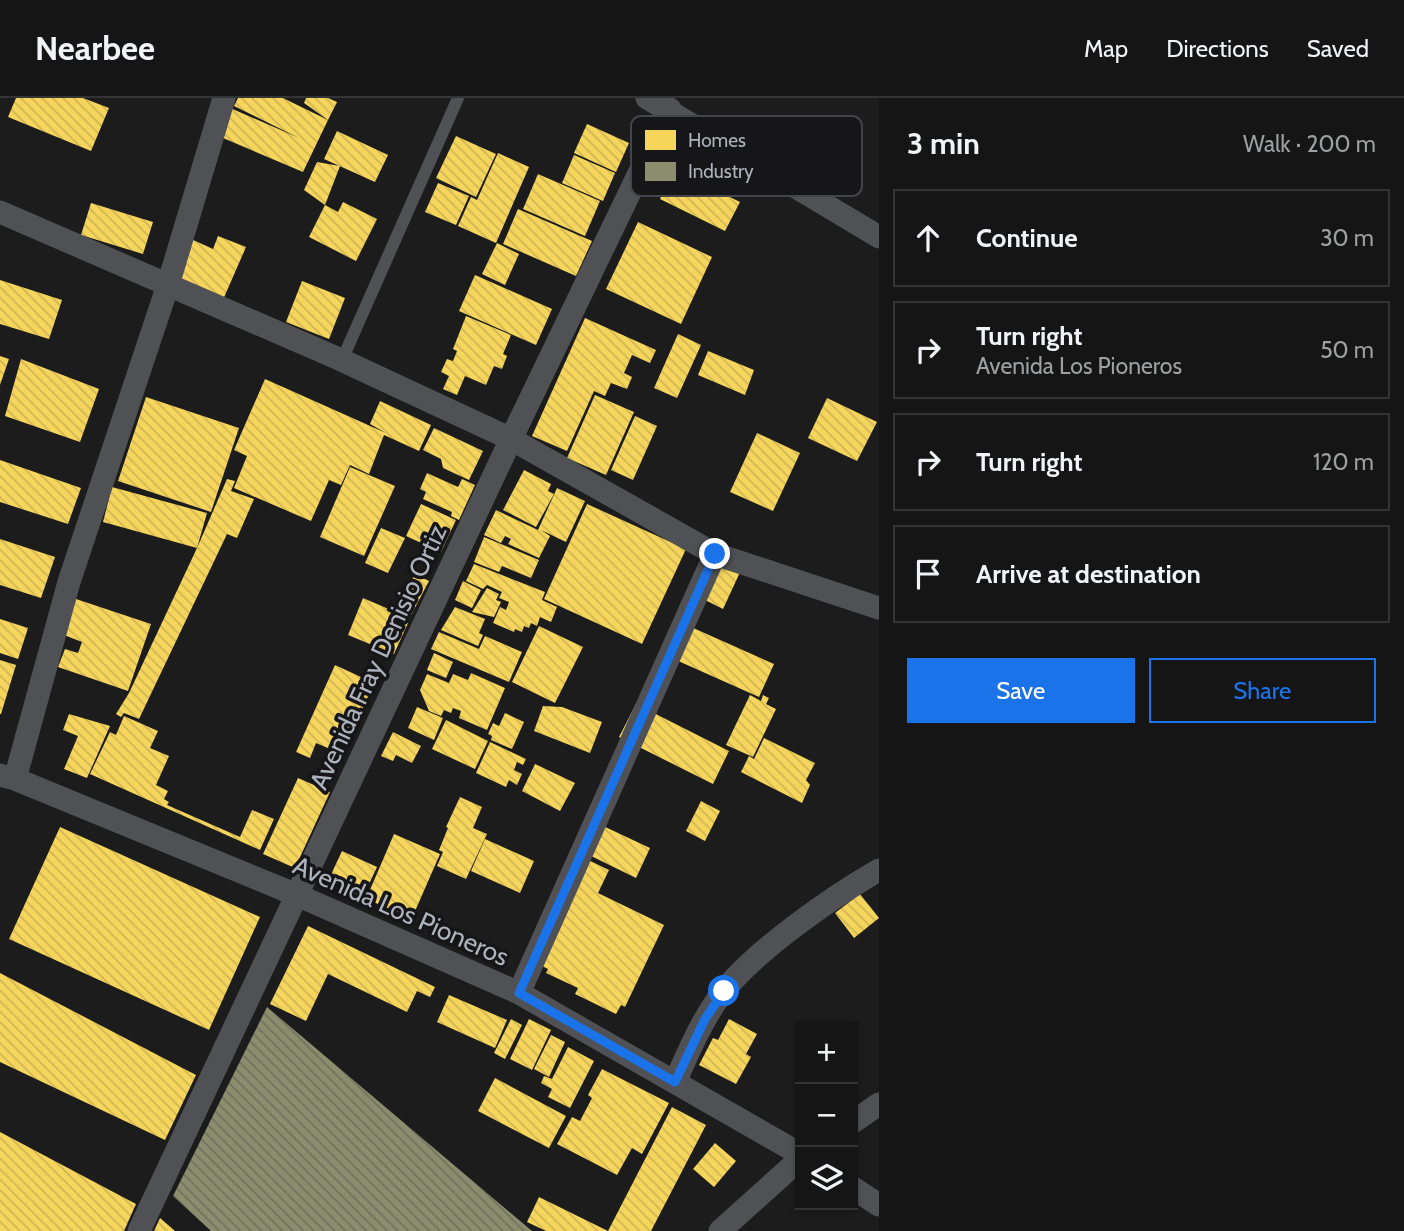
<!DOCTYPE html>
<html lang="en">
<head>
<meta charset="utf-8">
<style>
  body { margin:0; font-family:Cabin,sans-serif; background:#1e1e1e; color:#f1f3f6 }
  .controls { position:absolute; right:21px; bottom:21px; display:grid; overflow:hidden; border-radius:0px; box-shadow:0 2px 5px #0004 }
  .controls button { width:63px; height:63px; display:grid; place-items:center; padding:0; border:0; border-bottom:2px solid #343434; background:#151515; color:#f1f3f6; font:35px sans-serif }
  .stop { position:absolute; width:21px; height:21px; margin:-16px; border:5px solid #1a73e8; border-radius:50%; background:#fff }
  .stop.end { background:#1a73e8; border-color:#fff; box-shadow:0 2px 7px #0008 }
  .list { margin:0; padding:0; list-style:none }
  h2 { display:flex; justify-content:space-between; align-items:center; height:91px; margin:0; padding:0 28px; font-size:30px }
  h2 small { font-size:23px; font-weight:400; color:#9d9fa0 }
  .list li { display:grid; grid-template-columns:46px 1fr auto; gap:21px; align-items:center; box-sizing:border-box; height:98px; margin:0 14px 14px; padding:0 14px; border:2px solid #343434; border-radius:0px }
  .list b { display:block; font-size:26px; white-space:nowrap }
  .list p { margin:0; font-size:23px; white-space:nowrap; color:#9d9fa0 }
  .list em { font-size:23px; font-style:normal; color:#9d9fa0 }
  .actions { display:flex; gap:14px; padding:21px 28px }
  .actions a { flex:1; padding:16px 0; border:2px solid #1a73e8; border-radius:0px; text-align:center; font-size:24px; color:#1a73e8 }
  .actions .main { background:#1a73e8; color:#fff }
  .icon { flex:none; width:38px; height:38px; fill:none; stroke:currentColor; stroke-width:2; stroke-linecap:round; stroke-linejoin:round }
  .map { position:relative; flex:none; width:879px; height:1133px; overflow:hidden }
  header { display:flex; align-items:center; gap:42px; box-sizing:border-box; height:98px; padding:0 35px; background:#151515; border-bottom:2px solid #343434 }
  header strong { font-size:33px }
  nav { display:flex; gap:38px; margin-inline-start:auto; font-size:24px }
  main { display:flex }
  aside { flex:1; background:#151515 }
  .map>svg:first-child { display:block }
  .homes { fill:url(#homes-back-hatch) }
  .industry { fill:url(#industry-back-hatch) }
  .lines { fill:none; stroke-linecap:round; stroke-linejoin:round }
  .service { stroke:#4f5155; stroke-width:12 }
  .minor { stroke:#4f5155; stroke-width:23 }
  .route { stroke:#1a73e8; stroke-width:9 }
  .labels { text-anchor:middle; stroke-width:7; stroke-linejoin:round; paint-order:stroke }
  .street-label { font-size:26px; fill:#adb2bd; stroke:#161618 }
  .key { fill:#161618; stroke:#43454a; stroke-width:2 }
  .key-label { font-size:19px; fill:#adb2bd }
</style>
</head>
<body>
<header>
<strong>Nearbee</strong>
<nav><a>Map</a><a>Directions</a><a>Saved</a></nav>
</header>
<main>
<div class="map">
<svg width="879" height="1133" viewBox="0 0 879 1133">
  <defs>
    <pattern id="homes-back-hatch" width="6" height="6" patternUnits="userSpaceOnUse" patternTransform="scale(1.75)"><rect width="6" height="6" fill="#f6d55c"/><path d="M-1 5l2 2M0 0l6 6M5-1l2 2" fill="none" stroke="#cfb555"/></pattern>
    <pattern id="industry-back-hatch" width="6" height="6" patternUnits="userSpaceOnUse" patternTransform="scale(1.75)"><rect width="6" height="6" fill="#8c8c6e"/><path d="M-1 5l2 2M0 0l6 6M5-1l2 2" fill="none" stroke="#72725e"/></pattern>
  </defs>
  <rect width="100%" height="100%" fill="#1c1c1c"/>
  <path class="homes" d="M16,0H83L109,10L91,53L8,19Z
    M238,0H283L328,22L303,74L216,37L228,9L299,40L234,8Z
    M306,0H328L337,4L328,22L304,5Z
    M587,26L629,45L616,74L574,55Z
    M337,33L388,57L375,84L324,61Z
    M456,38L496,56L476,99L436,80Z
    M498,55L529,69L496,145L458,128L471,99L477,102Z
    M574,57L615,75L603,103L562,85Z
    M317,64L340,68L325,107L304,92Z
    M667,68L740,104L725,133L660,101L666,88L659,84Z
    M538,76L600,103L585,138L523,111Z
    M438,85L469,98L456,127L425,114Z
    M343,104L377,121L356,163L309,139L325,107L338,114Z
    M91,105L153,124L143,156L81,137Z
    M518,111L592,143L576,178L503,146Z
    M638,124L712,159L681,226L606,191Z
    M218,138L246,149L222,204L173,184L191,141L213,151Z
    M497,145L519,156L505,187L482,176Z
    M475,177L552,211L536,247L459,213Z
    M0,182L62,202L49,241L0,226Z
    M302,183L345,200L329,241L286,224Z
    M466,218L511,237L503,256L507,258L502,271L494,268L486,287L465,278L457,297L443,291L449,278L441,274L447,261L453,263L457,253L453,251Z
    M585,220L656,252L650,265L632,257L624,275L632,279L627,291L611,285L605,298L594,293L567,353L532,338Z
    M678,236L701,247L677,300L654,290Z
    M708,253L754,272L745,297L698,277Z
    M0,258L9,261L0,287Z
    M21,261L99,291L80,344L5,318Z
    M265,281L386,335L370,326L380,303L431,327L419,353L384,337L369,376L350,367L341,387L329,382L311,423L234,390L247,358L234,352Z
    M595,297L634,314L606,377L567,360Z
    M146,299L239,330L211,414L118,383Z
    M827,300L877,324L857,363L808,340Z
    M635,318L657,328L633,382L611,372Z
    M434,330L483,353L469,382L443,370L441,361L423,352Z
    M757,335L800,355L773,413L730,394Z
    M0,362L81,390L68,426L0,404Z
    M350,369L395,388L364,458L320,439Z
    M524,372L551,386L548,393L554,396L536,429L503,412Z
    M427,375L458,389L462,381L475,387L459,422L451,418L452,414L423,401L426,394L420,391Z
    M227,381L235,383L231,393L254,401L237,440L227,436L139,621L124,615L121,619L116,616L129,595L197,450L103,424L112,389L207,415L197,450Z
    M557,390L585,403L566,444L541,432L550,438L539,460L508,446L511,441L505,438L501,445L484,437L496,412L538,432Z
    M421,406L456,422L441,454L406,438Z
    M587,406L686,451L642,546L544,501Z
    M381,430L405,440L388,475L365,465Z
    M484,439L539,462L531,480L502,468L499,474L474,464Z
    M0,441L55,459L41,500L0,487Z
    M718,458L742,470L723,511L699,499Z
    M474,466L545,494L542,502L557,509L551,524L540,519L537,528L531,525L529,530L524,528L522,534L515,531L514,534L493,525L500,509L506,512L509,504L499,500L502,494L487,487L483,491L466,483Z
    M415,476L429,483L408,523L397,512Z
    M463,483L481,492L472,510L455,502Z
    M487,490L499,496L496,502L501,504L494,519L472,514Z
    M363,500L398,515L396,520L408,525L394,556L348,537Z
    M76,501L151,526L128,593L58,569L65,551L78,555L82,544L64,537Z
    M455,509L485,521L479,535L483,537L478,548L441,532Z
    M0,521L28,530L18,561L0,555Z
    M539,528L583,549L555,605L512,584Z
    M691,529L774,566L759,599L676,562Z
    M439,534L479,551L485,538L522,554L509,584L431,551Z
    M434,555L453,564L446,580L427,572Z
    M0,562L16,567L1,616H0Z
    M335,567L374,585L342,656L316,645L310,660L296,654Z
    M471,575L505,590L487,632L459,620L461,613L453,610L451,615L444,612L441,618L429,613L420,592L427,576L449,585L453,576L468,582Z
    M750,597L761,603L763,597L769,600L766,606L776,611L753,659L726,647Z
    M636,606L729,653L713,686L619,639Z
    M543,608L562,609L602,624L590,655L534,633Z
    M417,609L443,620L434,642L408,630Z
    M505,615L524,624L512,651L491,642L492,638L488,636L493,625L499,628Z
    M69,616L110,628L87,680L64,671L78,638L63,632Z
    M124,618L158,633L150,650L169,658L156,687L168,693L164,701L169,704L167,707L240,739L252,712L274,721L260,752L90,676L110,634L116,637Z
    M446,622L488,643L475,671L432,651Z
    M393,634L421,648L412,665L396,657L393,663L381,658Z
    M764,640L815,665L806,682L810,687L802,705L741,674L749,658L754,661Z
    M490,644L526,661L523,667L517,664L514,672L522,676L517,687L509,682L506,689L476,675Z
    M535,666L575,685L560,713L522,693Z
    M298,680L330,694L295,770L263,756Z
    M460,699L482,709L473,730L487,736L466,781L437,768L443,754L439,752L448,730L446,729Z
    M701,703L720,713L705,743L686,733Z
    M601,727L650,750L636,780L587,756Z
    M60,729L260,819L209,932L9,841Z
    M394,736L440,756L412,820L366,801Z
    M485,741L534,763L520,795L471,773Z
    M342,753L377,769L363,799L328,783Z
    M586,761L609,772L598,795L664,827L625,909L621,907L616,916L575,896L578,890L546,875L548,871L536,865Z
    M860,796L879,820L854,840L835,815Z
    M308,828L435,889L430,899L417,893L407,914L328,876L306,923L270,906Z
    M0,875L196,977L165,1042L0,964Z
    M449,897L507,922L495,950L437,924Z
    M511,921L522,927L505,961L494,955Z
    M529,921L551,932L532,972L510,961Z
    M729,921L757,936L746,956L751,959L736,986L699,967L713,940L718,942Z
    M551,937L565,944L549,979L534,971Z
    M568,949L594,963L570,1010L548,999L552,991L541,985L544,978L552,981Z
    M602,971L669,1005L642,1056L632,1050L617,1077L557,1046L572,1019L580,1023L592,1000L588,997Z
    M495,980L566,1018L549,1050L478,1013Z
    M672,1009L706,1027L651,1133H546L527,1124L539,1099L608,1133Z
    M0,1034L136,1106L124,1133H0Z
    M715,1045L736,1063L714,1089L693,1071Z
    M160,1120L175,1133H154Z"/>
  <path class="industry" d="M267,909L532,1133H211L173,1098Z"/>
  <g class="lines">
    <path class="service" d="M342,262L458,0"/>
    <path class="minor" d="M647,0L879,139
      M0,114L337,260L511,341L715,456L879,510
      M0,677L15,681L297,797L519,895L800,1056
      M15,681L69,484L168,187L224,0
      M519,895L715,456
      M675,984C689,953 702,921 723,894C756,852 832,799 879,772
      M853,1024L879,1006
      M853,1090L879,1107
      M139,1133L511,341L670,11
      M720,1133L800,1061"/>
  </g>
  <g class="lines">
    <path class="route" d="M715,456L519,895L675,984L705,921L724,893"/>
  </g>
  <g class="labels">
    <g class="street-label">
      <text transform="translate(378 559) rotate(-65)" y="9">Avenida Fray Denisio Ortiz</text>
      <text transform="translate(401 813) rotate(24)" y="9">Avenida Los Pioneros</text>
    </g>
  </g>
  <rect x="631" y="18" width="231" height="80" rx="10" class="key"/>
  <rect x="645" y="32" width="31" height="20" fill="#f6d55c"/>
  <rect x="645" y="64" width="31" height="19" fill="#8c8c6e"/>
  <g class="key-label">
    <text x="688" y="49">Homes</text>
    <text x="688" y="80">Industry</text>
  </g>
</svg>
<div class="controls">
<button>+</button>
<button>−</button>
<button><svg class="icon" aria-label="layers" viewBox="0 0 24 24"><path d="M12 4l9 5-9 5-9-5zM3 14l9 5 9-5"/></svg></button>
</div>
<div class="stop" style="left:724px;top:893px"></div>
<div class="stop end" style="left:715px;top:456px"></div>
</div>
<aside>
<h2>3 min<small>Walk · 200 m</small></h2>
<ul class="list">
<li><svg class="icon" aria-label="ahead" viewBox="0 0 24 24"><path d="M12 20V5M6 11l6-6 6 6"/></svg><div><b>Continue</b></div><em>30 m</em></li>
<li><svg class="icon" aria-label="right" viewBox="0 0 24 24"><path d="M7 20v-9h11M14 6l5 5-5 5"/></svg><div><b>Turn right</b><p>Avenida Los Pioneros</p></div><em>50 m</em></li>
<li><svg class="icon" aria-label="right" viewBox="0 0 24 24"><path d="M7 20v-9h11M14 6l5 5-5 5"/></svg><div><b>Turn right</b></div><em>120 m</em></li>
<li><svg class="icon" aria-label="arrive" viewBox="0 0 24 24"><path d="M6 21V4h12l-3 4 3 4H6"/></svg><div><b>Arrive at destination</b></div></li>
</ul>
<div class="actions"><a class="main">Save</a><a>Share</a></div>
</aside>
</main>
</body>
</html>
